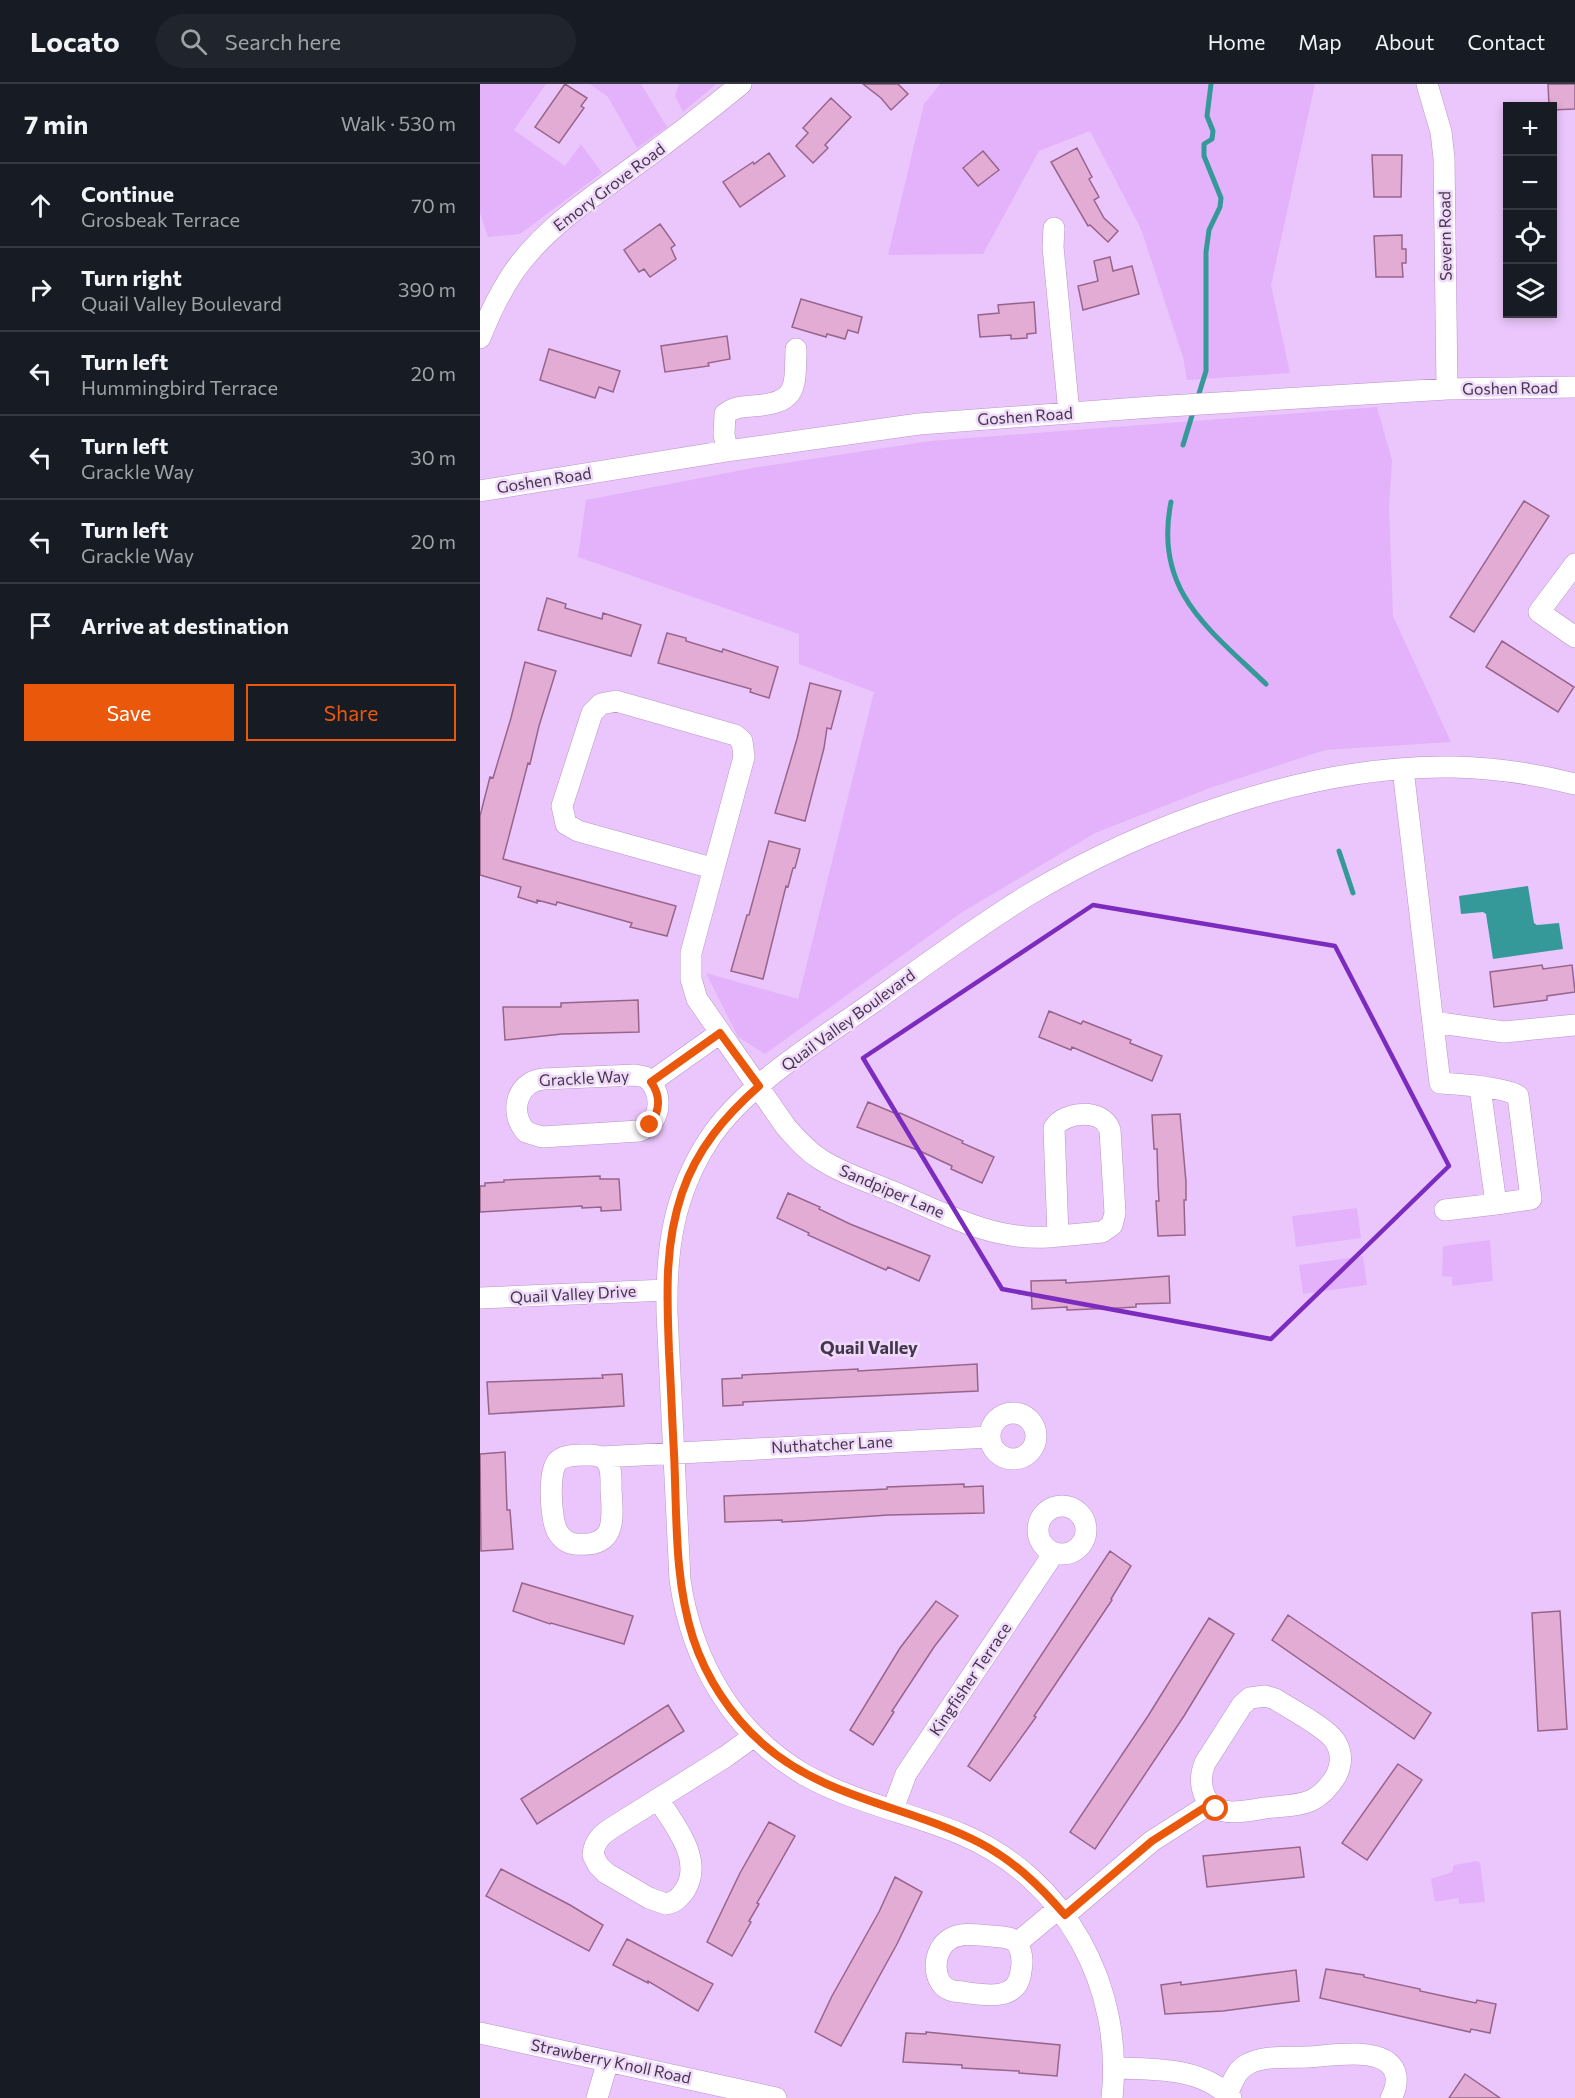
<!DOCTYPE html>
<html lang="en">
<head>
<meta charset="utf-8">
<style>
  body { margin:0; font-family:Commissioner,sans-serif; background:#20242c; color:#f1f3f6 }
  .controls { position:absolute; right:18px; top:18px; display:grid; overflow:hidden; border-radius:0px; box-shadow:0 3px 9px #0003 }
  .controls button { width:54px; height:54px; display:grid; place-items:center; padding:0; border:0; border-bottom:2px solid #363941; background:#171b24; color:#f1f3f6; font:30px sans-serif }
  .stop { position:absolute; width:18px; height:18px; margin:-14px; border:4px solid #ea580c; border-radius:50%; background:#fff }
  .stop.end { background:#ea580c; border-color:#fff; box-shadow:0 2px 6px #0008 }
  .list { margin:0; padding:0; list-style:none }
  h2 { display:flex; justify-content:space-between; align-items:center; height:78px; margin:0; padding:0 24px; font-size:26px }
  h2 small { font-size:20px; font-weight:400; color:#9ea1a6 }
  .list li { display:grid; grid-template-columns:39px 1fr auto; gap:18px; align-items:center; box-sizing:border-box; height:84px; padding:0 24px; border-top:2px solid #363941 }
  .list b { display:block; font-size:22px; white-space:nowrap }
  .list p { margin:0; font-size:20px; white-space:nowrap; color:#9ea1a6 }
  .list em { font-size:20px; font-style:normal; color:#9ea1a6 }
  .actions { display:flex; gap:12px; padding:18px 24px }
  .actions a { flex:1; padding:14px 0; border:2px solid #ea580c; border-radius:0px; text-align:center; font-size:21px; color:#ea580c }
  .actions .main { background:#ea580c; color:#fff }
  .icon { flex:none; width:33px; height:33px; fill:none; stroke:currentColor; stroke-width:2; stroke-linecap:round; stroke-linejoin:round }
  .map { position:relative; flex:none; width:1095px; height:2014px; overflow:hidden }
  header { display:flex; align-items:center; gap:36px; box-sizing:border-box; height:84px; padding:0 30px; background:#171b24; border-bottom:2px solid #363941 }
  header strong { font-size:28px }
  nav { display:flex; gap:33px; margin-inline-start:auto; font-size:21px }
  .search { width:420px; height:54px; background:#20242c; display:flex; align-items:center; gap:15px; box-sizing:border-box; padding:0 21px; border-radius:33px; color:#9ea1a6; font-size:22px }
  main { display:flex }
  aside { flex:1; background:#171b24 }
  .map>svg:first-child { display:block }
  .green { fill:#e4b2fa }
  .water { fill:#359999 }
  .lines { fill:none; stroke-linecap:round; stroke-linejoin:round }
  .stream { stroke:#359999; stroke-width:5 }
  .building { fill:#e3acd5; stroke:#97658b; stroke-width:1.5 }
  .minor-casing { stroke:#b894c7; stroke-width:22 }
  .minor { stroke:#fff; stroke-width:21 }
  .route { stroke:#ea580c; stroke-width:8 }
  .marked { fill:none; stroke:#7b2cbf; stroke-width:4.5; stroke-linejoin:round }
  .labels { text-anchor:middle; stroke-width:5; stroke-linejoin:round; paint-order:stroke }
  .street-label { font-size:16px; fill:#45364c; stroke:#f0dafa }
  .neighbourhood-label { font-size:18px; font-weight:bold; fill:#45364c; stroke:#f0dafa }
</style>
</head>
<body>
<header>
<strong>Locato</strong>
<div class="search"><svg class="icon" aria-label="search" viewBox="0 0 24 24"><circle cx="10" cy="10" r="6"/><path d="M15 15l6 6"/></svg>Search here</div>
<nav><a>Home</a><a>Map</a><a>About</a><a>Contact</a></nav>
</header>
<main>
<aside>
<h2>7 min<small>Walk · 530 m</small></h2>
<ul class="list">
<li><svg class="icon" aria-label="ahead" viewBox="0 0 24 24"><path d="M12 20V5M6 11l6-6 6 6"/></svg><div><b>Continue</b><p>Grosbeak Terrace</p></div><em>70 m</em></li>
<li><svg class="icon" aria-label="right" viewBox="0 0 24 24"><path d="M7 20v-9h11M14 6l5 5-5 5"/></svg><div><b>Turn right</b><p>Quail Valley Boulevard</p></div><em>390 m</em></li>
<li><svg class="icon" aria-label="left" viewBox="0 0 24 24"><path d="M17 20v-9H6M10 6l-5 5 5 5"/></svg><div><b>Turn left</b><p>Hummingbird Terrace</p></div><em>20 m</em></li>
<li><svg class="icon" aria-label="left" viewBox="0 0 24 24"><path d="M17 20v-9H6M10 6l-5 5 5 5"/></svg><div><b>Turn left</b><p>Grackle Way</p></div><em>30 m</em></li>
<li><svg class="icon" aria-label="left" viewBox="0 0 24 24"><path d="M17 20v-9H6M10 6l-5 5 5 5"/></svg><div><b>Turn left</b><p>Grackle Way</p></div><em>20 m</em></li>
<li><svg class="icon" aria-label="arrive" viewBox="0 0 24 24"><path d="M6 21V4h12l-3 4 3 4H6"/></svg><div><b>Arrive at destination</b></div></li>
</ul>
<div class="actions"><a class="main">Save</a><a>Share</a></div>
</aside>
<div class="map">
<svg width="1095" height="2014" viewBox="0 0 1095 2014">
  <rect width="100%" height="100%" fill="#ebc6fc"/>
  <path class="green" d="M0,0H66L34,46L85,82L101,60L122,89L40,150L8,153L0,129Z
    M110,0H161L187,43L157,64L128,13Z
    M199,0H236L203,28L195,12Z
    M460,0H835L791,201L810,289L707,296L703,273L661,145L610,47L559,67L503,170L408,171L444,20Z
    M897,323L912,376L909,423L913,532L971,658L845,666L730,704L615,749L481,829L285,970L258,953L226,889L318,915L394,608L319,580V550L98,473L106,416L278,383L450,357Z
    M877,1124L881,1154L816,1163L812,1132Z
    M1010,1156L1013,1197L972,1202V1193L962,1192L963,1162Z
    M883,1172L887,1201L823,1210L819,1181Z
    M997,1777L1000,1779L1005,1818L979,1820L978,1814L955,1818L951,1795L972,1788L974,1781Z"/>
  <path class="water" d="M1048,802L1054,839L1057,841L1079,839L1083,865L1013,875L1006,830L1003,828L981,830L979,812Z"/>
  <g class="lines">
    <path class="stream" d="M717,316L726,287V168L729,146L740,123L741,114L724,72V60L732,55L733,47L727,32L731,0
      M703,361L714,325
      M691,418C673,507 729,545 786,600
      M859,767L873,809"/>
  </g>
  <path class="building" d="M85,0L107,14L101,22L104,24L79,59L55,43Z
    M383,0H418L428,10L411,26L401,14Z
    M1068,0H1095V25L1072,26V22H1069Z
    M351,14L371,33L345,61L348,64L333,79L316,62L328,49L323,44Z
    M597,64L612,93L609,95L619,113L614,116L624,134L638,147L628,158L610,141L608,142L571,78Z
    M503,67L519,86L498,102L483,84Z
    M289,69L305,92L260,123L243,98L273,78L274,80Z
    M892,71H922L921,113H894Z
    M180,140L195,161L191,164L196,175L170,193L164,185L159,188L144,166Z
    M922,151V165H926V179H922L923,193H896L894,152Z
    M630,173L633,187L652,182L659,210L603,226L598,202L618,197L614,177Z
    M321,215L382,233L378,249L368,246L365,255L347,250L346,253L312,243Z
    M554,218L556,249L547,250V254L531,255V251L500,253L498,231L519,229L518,221Z
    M247,252L250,275L228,279L229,282L185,288L181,262Z
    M69,265L140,287L133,308L119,303L115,314L60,296Z
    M1044,417L1069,432L994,548L970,533Z
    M67,514L86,520L85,524L122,535L123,529L161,541L151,572L58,546Z
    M187,549L206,554V557L242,568L243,565L298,583L289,614L270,608L271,605L178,579Z
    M1022,557L1094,603L1078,628L1006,583Z
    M45,578L76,587L59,642L50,680L48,679L23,775L196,822L187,852L150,843L152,839L77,818L76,821L57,816V819L38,813L41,803L0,791V732L10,693L13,694L31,634Z
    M330,599L361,607L351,645L347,644L344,664L325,737L295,729L317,655Z
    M289,757L320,765L315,784H313L308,803L306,802L283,895L251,887L267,831H269Z
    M1062,881L1063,885L1092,881L1095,908L1067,912V916L1014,923L1010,888Z
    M158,916L159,948L82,950L25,956L23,923H81V919Z
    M569,927L601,940L603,937L651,956L650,959L682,972L672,997L592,963L591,966L559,953Z
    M388,1018L419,1031L420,1029L483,1057L482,1059L514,1073L502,1099L471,1085L472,1082L440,1067L377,1043Z
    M700,1030L706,1098V1116H704L705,1151L678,1152L676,1117H679L678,1100L677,1065H674L672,1031Z
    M120,1092V1095H139L141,1126L121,1127V1123L102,1124V1122L0,1128V1102H5V1099L24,1098V1096Z
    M308,1109L340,1123L339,1125L370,1140L450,1172L439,1197L408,1183L406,1186L390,1179L328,1151L329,1149L297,1134Z
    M689,1192L690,1219L656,1220V1223L639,1224L587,1226V1223L552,1225L551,1197L586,1196V1199L620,1197Z
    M497,1280L498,1307L263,1318V1321L243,1322L242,1295L262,1294V1291L340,1287L378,1285V1287Z
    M142,1290L144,1322L9,1330L7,1298L123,1294L122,1291Z
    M25,1368L27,1426H30L33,1465L1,1467L0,1370Z
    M484,1400V1403L503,1402L504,1429L408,1431L322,1437L302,1438V1436L245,1438L244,1412L387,1406L407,1405V1403Z
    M630,1467L651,1482L631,1515L632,1516L554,1632L556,1633L510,1697L488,1682Z
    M42,1499L153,1532L144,1560L71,1539L70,1540L33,1527Z
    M456,1517L478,1532L454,1563L412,1627L414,1628L393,1661L370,1646L420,1564Z
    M1080,1527L1087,1645L1058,1647L1052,1529Z
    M808,1531L951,1629L934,1655L792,1556Z
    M729,1534L754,1550L704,1632L615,1765L590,1748L668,1632Z
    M188,1621L204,1647L57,1740L41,1715Z
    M918,1680L942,1696L887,1776L862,1759Z
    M289,1738L315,1752L277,1819L279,1820L269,1837L271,1838L252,1872L227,1858L260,1789Z
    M820,1763L824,1793L727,1803L723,1772Z
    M21,1785L90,1821L123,1841L109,1867L6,1812Z
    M415,1793L442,1808L417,1860L361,1962L335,1948L352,1912L399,1828Z
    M147,1855L233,1900L218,1927L168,1897V1899L133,1881Z
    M846,1885L884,1891V1893L940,1905V1907L977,1915L996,1919L997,1916L1016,1920L1010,1949L991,1945L990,1948L840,1914Z
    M816,1886L819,1917L743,1927L685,1930L681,1901L701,1898V1901Z
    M446,1948L580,1961L577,1992L539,1989V1987L482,1984V1981L423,1978L426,1949L446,1950Z
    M985,1990L1020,2014H969Z"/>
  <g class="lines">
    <g class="minor-casing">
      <path id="minor" d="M947,0L961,48L964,74L967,305
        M574,144L573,163L589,329
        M0,254C9,231 19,210 33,189C63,145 113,112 156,81C192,55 227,28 261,0
        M247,367L244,350L245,330C254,323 261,323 272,322C318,319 315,305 316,265
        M0,407L247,367L439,340L672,323L967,305L1095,303
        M1095,480L1059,528L1095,553
        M923,685L960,999C976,1000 1026,1003 1038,1012L1051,1115L1016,1120L1000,1004
        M232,784L98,747L86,740L82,722L112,629L121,620L136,617L255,651L262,657L264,673L211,869V895L217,915L306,1043C317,1055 326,1066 340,1075C361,1089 387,1097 411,1107C461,1128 512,1157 568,1153L622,1148L632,1141L635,1129L630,1046C623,1024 584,1027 574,1044L578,1152
        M953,938L1024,948L1095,941
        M171,998C183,1015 180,1040 159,1047L62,1053L46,1048C29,1029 36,998 63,995L155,991L165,993L171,998L240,949
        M965,1126L1016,1120
        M0,1214L187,1206
        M510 1352a23 23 0 1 1 46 0a23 23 0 1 1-46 0Z
        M110,1371C117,1371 122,1372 127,1378C132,1385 131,1396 131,1405C133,1436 137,1464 95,1460C86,1459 81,1454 77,1447C71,1435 67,1384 79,1376C87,1370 101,1371 110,1371Z
        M121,1373L510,1353
        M558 1446a24 24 0 1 1 48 0a24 24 0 1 1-48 0Z
        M785,1612L795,1615C809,1624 847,1644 855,1657C862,1668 862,1680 856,1692C836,1724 819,1720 785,1724C764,1727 734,1736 724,1710C720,1700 721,1689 725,1679L762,1621L770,1614Z
        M178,1715C194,1741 224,1775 205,1806C199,1814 196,1818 186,1820L169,1814L126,1789L118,1781L113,1771C114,1755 125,1748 138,1740L245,1673L274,1652
        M413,1725L426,1690L574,1469
        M585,1831L672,1757L730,1720
        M537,1859C530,1852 521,1853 511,1852C497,1851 482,1848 470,1855C451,1866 451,1902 473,1907C497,1909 537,1922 541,1887C543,1878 542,1868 537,1859L579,1824
        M0,1949L296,2014
        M634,1984C673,1985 722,1983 751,2014
        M747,2010C753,1998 756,1986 768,1980C784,1971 810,1974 828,1973C851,1972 910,1960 916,1992C917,2001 915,2007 911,2014
        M117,2014L128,1977
        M632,2014C644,1903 586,1794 481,1750C430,1729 373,1718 325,1691C253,1649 212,1578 200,1496L187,1229C186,1166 193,1112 228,1057C262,1003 340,956 392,919C442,883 492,846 545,813C666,740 832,680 974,683C1015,684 1056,690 1095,700"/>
    </g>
    <use href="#minor" class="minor"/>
  </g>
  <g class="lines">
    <path class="route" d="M170,1041C180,1027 181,1012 171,998L240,949L279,1002C245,1032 217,1065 202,1109C184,1162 187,1213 189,1268C191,1301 192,1335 194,1369C197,1430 194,1495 213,1554C226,1594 251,1632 283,1660C345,1715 429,1722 500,1759C534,1777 560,1802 585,1831L672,1757L730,1720L736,1725"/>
  </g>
  <path class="marked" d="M613,821L855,862L969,1082L791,1255L522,1205L383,974Z"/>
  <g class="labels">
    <g class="street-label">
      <text transform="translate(129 103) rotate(-37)" y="6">Emory Grove Road</text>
      <text transform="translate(965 152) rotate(-91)" y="6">Severn Road</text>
      <text transform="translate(1030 304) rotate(-1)" y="6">Goshen Road</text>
      <text transform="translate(545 332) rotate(-4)" y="6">Goshen Road</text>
      <text transform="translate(64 396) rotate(-9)" y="6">Goshen Road</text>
      <text transform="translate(368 936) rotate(-36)" y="6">Quail Valley Boulevard</text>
      <text transform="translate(104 994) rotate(-3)" y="6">Grackle Way</text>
      <text transform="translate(412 1107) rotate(23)" y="6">Sandpiper Lane</text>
      <text transform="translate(93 1210) rotate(-3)" y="6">Quail Valley Drive</text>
      <text transform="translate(352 1360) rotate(-3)" y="6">Nuthatcher Lane</text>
      <text transform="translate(490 1595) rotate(-56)" y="6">Kingfisher Terrace</text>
      <text transform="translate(131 1977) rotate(12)" y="6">Strawberry Knoll Road</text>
    </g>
    <g class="neighbourhood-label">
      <text x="389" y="1270">Quail Valley</text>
    </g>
  </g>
</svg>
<div class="controls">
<button>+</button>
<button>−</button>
<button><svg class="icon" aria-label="locate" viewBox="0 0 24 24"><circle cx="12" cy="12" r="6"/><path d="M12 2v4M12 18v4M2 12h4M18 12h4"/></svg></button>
<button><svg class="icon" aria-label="layers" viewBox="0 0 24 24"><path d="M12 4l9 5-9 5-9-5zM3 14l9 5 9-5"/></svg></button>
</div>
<div class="stop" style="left:736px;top:1725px"></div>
<div class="stop end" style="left:170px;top:1041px"></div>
</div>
</main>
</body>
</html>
